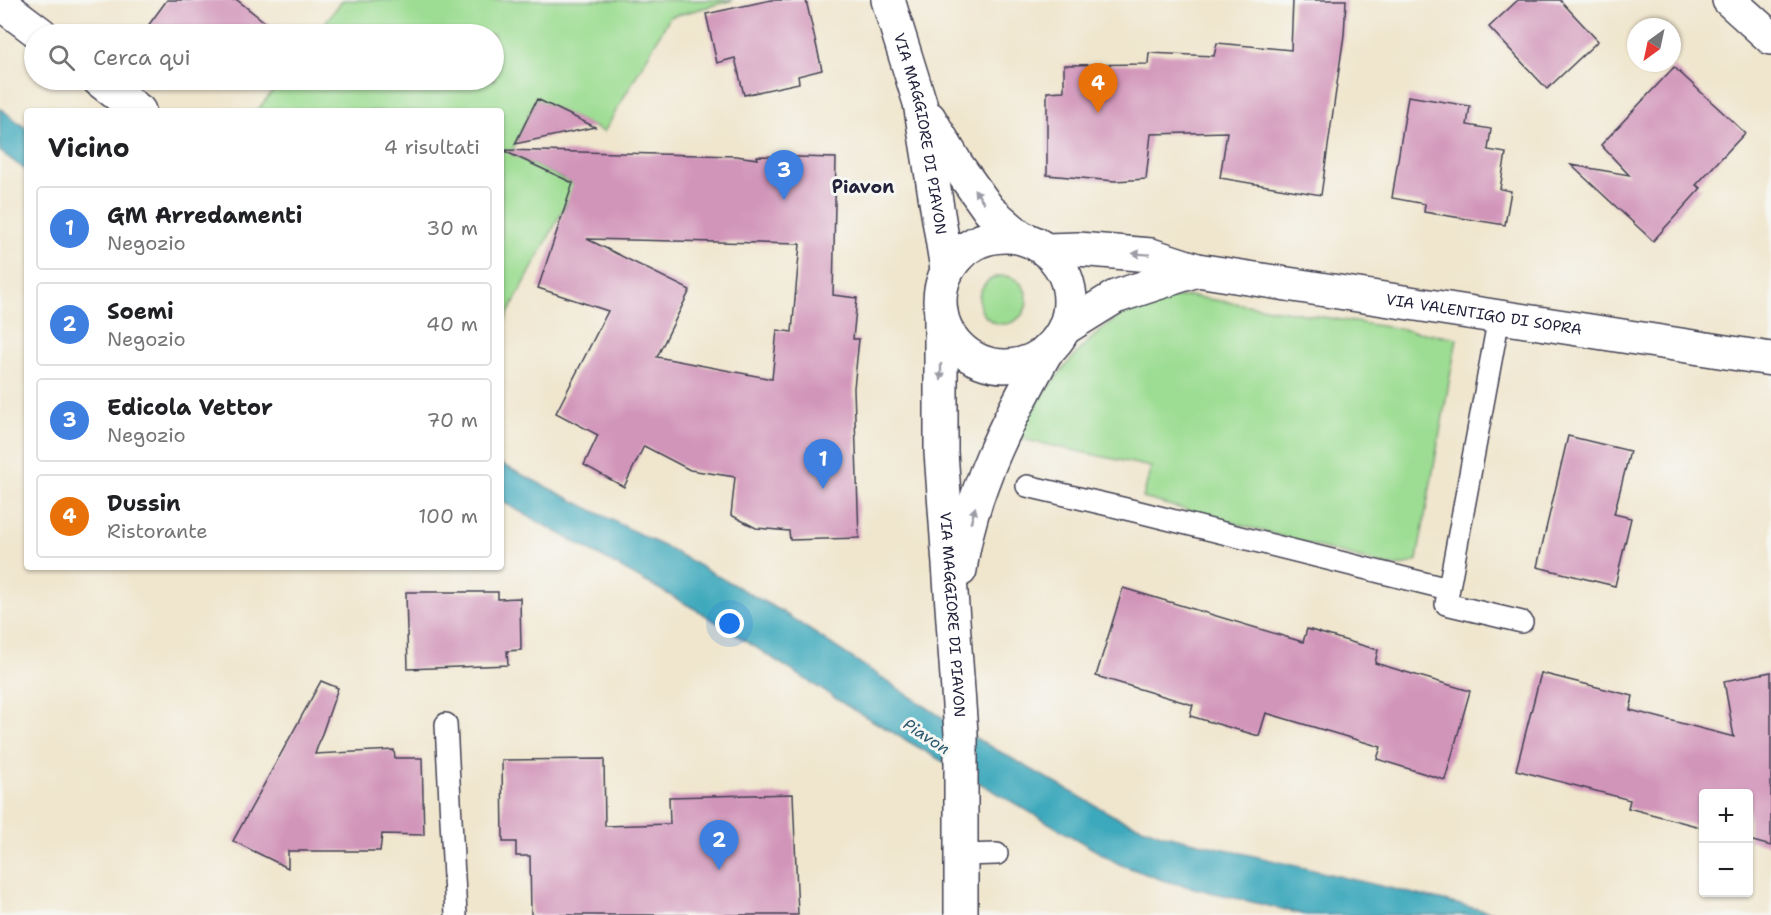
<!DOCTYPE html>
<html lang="it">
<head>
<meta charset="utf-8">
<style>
  body { margin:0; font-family:"Shantell Sans",sans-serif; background:#f6f6f6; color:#202124 }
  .controls { position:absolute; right:18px; bottom:18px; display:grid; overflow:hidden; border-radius:6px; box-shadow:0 2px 4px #0004 }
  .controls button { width:54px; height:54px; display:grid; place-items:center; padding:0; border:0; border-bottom:2px solid #e0e0e0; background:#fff; color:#202124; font:30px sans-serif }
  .compass { position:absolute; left:1627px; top:18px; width:54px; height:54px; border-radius:50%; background:#fff; box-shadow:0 2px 4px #0004; rotate:213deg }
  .you { position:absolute; left:730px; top:624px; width:21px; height:21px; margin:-15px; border:4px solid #fff; border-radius:50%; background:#1a73e8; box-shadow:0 0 0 9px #1a73e833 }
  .badge { display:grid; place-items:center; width:39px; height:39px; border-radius:50%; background:#b45309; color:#fff; font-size:20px; font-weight:700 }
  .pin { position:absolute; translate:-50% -50px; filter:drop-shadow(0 2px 3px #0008) }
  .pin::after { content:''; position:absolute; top:32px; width:21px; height:18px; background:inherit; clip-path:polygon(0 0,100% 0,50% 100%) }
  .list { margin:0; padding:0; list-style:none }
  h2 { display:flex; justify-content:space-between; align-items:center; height:78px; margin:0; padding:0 24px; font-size:26px }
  h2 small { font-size:20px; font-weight:400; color:#757577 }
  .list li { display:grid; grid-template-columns:39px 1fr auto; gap:18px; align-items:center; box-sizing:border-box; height:84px; margin:0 12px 12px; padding:0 12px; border:2px solid #e0e0e0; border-radius:6px }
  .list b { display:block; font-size:22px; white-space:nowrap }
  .list p { margin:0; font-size:20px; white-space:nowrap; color:#757577 }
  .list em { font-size:20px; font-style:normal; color:#757577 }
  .icon { flex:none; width:33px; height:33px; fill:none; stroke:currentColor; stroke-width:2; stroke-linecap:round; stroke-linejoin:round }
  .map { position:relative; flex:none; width:1771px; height:915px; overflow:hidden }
  .search { position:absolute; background:#fff; box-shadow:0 2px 4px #0004; left:24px; top:24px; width:480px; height:66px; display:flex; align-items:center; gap:15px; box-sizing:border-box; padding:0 21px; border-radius:33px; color:#757577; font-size:22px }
  .panel { position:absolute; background:#fff; box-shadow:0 2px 4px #0004; left:24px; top:108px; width:480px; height:462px; border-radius:6px }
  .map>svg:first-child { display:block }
  .green { fill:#9ddd93; stroke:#608067; stroke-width:1.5 }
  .water { fill:#3ca9bc; stroke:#2f667c; stroke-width:1.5 }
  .building { fill:#d295ba; fill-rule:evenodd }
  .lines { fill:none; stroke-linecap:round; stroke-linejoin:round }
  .lane-casing { stroke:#413f51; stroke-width:24 }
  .street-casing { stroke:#413f51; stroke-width:36 }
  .secondary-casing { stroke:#413f51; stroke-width:36 }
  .lane { stroke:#fff; stroke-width:21 }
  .street { stroke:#fff; stroke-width:33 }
  .secondary { stroke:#fff; stroke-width:33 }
  .oneway { fill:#9c9ca7 }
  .labels { text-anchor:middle; stroke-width:6; stroke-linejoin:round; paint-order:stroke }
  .street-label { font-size:15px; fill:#22223b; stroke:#f6f6f2 }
  .water-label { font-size:16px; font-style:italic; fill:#2c586f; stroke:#f6f6f2 }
  .quarter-label { font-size:18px; font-weight:bold; fill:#22223b; stroke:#f6f6f2 }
</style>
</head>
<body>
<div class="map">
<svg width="1771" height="915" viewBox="0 0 1771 915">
  <rect width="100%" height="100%" fill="#f6f6f2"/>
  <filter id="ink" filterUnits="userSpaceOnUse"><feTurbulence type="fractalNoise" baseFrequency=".0167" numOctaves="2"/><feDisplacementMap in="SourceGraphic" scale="12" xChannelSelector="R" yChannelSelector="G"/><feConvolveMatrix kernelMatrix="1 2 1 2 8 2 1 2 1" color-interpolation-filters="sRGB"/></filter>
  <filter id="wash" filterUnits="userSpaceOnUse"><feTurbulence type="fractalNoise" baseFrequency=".008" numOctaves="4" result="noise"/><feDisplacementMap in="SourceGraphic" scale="24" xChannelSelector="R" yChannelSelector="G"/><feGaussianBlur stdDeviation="1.35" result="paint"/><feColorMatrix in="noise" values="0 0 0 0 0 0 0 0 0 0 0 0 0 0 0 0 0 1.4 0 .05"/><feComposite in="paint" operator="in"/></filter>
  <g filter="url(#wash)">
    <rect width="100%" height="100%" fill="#f0e6ce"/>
    <path class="green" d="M343,0H733L670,17L604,132L536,99L511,154L576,185L501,327V111H257L281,80H494V34H316Z
      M979 300a24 24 0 1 1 48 0a24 24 0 1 1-48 0Z
      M1189,296L1457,338L1417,560L1406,565L1388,566L1143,498L1151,467L1012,437C1043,393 1091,323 1144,304C1158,299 1174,298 1189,296Z"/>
    <path class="water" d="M0,108L27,129V171L0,151Z
      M501,464L671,550L781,611L961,730L1118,818L1161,834L1503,915H1306L1165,881L1119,864L849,707L702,613L501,501Z"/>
    <g id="blocks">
      <path class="building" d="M167,0H237L280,34H142Z
        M771,0H806L822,70L798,76L799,83L744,95L735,58L717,63L706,14Z
        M1293,0H1346L1344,35L1321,195L1220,178L1227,132L1151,134L1146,179L1115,181L1047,175V92L1064,91V65L1148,64L1149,53L1214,56L1217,43L1291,50Z
        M1518,0H1560L1598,41L1547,89L1489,27Z
        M1674,67L1745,133L1696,185L1701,188L1653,241L1571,165L1629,175L1601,145Z
        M1408,96L1470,106L1467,125L1491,129L1488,150L1506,153L1500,189L1511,191L1505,225L1424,212L1425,204L1392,198Z
        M537,99L595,127L515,144Z
        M502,150L736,156L758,159L757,156L836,158L833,295L857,298L853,339H859L854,388L859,538L790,540L789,531L756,528L731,515L735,477L690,470L644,446L624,487L584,465L598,435L556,413L608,311L538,288L573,183ZM587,239L800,244L792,332L777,330L772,379L657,357L690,290Z
        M1568,436L1630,451L1614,514L1631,518L1615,586L1537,567Z
        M1123,588L1303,642L1307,629L1378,650L1375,663L1470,691L1445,780L1377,759L1381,747L1266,713L1259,736L1190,716L1193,705L1096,676Z
        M406,592H498V599L520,598L521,650L507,651L508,665L408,669Z
        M1771,672V846L1749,840V794H1704V828L1628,808L1630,800L1516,770L1541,673L1633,696L1630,710L1734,737L1724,681Z
        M321,681L338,688L315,754L394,750L395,758H422L424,835L382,834L380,851H288V868L233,841Z
        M604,759L605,826L670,824L669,797L793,794L798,915H531L530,856H516V842H503L502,760Z"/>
    </g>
  </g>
  <g filter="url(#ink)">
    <use href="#blocks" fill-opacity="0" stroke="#413f51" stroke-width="1.5"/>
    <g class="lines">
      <g class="lane-casing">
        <path id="lane" d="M1499,317L1446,604L1522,622
          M1027,486L1139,512L1448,589
          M446,724L456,915
          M961,855L997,854"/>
      </g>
      <g class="street-casing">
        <g id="street">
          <path d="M1729,0L1771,38"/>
          <path d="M0,3L41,34"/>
          <path d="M99,80L139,111"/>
          <path id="s1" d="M1046,250L1078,249L1151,255L1197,270L1771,359"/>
          <path d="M1065,328L1115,297L1197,270"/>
        </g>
      </g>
      <g class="secondary-casing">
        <g id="secondary">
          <path id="s2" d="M888,0L920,103L947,269"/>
          <path d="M929,118L957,165L989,210L1020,237"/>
          <circle cx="1005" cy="301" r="65"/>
          <path id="s3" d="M941,313V452L961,733V915"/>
          <path d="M960,570C970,491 1009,418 1047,350"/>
        </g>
      </g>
      <use href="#lane" class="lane"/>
      <use href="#street" class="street"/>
      <use href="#secondary" class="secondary"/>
    </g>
    <defs><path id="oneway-solid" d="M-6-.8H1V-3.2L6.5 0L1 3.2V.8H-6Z" transform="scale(1.5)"/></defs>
    <g class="oneway">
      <use href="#oneway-solid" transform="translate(979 196) rotate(-125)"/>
      <use href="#oneway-solid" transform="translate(1141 254) rotate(-176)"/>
      <use href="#oneway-solid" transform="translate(941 372) rotate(90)"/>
      <use href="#oneway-solid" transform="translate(973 515) rotate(-74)"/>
    </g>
  </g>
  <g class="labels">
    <g class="street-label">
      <text dy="5" stroke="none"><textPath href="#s2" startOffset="138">VIA MAGGIORE DI PIAVON</textPath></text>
      <text dy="5" stroke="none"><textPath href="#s1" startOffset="444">VIA VALENTIGO DI SOPRA</textPath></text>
      <text dy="5" stroke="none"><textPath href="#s3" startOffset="302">VIA MAGGIORE DI PIAVON</textPath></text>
    </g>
    <g class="water-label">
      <text transform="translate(927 736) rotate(33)" y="6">Piavon</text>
    </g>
    <g class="quarter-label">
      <text x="863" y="193">Piavon</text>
    </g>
  </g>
</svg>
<div class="controls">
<button>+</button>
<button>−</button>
</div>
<svg class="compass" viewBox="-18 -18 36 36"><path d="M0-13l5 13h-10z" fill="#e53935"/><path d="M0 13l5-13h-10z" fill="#757577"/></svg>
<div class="you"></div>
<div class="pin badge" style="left:823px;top:489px;background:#3f7fe0">1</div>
<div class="pin badge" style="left:719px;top:870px;background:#3f7fe0">2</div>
<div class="pin badge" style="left:784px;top:200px;background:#3f7fe0">3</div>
<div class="pin badge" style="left:1098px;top:113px;background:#e8710a">4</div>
<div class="search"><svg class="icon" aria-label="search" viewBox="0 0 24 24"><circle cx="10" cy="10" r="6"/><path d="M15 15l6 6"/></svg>Cerca qui</div>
<section class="panel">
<h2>Vicino<small>4 risultati</small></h2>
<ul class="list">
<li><span class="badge" style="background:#3f7fe0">1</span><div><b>GM Arredamenti</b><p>Negozio</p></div><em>30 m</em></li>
<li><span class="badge" style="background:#3f7fe0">2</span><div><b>Soemi</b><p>Negozio</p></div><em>40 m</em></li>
<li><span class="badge" style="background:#3f7fe0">3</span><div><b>Edicola Vettor</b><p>Negozio</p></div><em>70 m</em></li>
<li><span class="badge" style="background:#e8710a">4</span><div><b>Dussin</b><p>Ristorante</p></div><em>100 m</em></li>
</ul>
</section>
</div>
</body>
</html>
